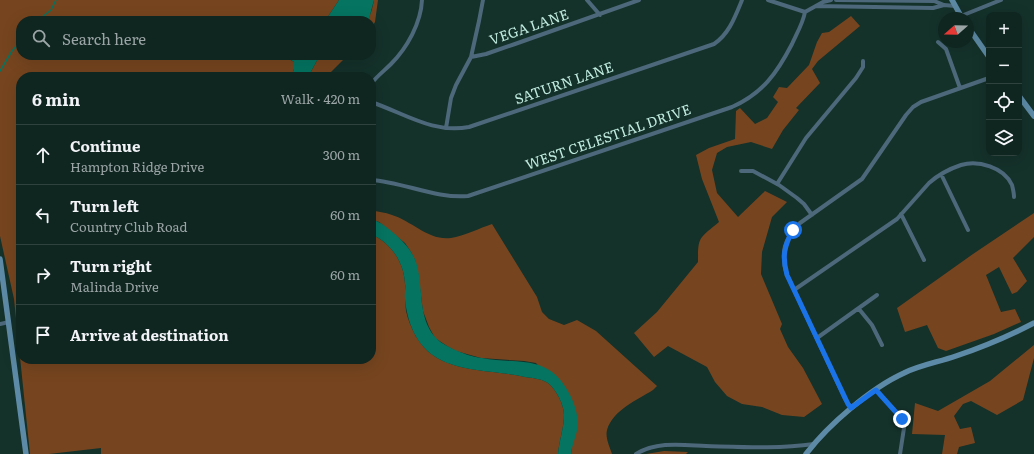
<!DOCTYPE html>
<html lang="en">
<head>
<meta charset="utf-8">
<style>
  body { margin:0; font-family:Literata,serif; background:#1d312d; color:#f1f3f6 }
  .controls { position:absolute; right:12px; top:12px; display:grid; overflow:hidden; border-radius:8px; box-shadow:0 4px 16px #0002 }
  .controls button { width:36px; height:36px; display:grid; place-items:center; padding:0; border:0; border-bottom:1px solid #2f423e; background:#0f2520; color:#f1f3f6; font:20px sans-serif }
  .compass { position:absolute; left:938px; top:12px; width:36px; height:36px; border-radius:50%; background:#0f2520; box-shadow:0 4px 16px #0002; rotate:250deg }
  .stop { position:absolute; width:12px; height:12px; margin:-9px; border:3px solid #1a73e8; border-radius:50%; background:#fff }
  .stop.end { background:#1a73e8; border-color:#fff; box-shadow:0 1px 4px #0008 }
  .list { margin:0; padding:0; list-style:none }
  h2 { display:flex; justify-content:space-between; align-items:center; height:52px; margin:0; padding:0 16px; font-size:17px }
  h2 small { font-size:13px; font-weight:400; color:#9ba5a5 }
  .list li { display:grid; grid-template-columns:26px 1fr auto; gap:12px; align-items:center; box-sizing:border-box; height:60px; padding:0 16px; border-top:1px solid #2f423e }
  .list b { display:block; font-size:15px; white-space:nowrap }
  .list p { margin:0; font-size:13px; white-space:nowrap; color:#9ba5a5 }
  .list em { font-size:13px; font-style:normal; color:#9ba5a5 }
  .icon { flex:none; width:22px; height:22px; fill:none; stroke:currentColor; stroke-width:2; stroke-linecap:round; stroke-linejoin:round }
  .map { position:relative; flex:none; width:1034px; height:454px; overflow:hidden }
  .search { position:absolute; background:#0f2520; box-shadow:0 4px 16px #0002; left:16px; top:16px; width:360px; height:44px; display:flex; align-items:center; gap:10px; box-sizing:border-box; padding:0 14px; border-radius:16px; color:#9ba5a5; font-size:15px }
  .panel { position:absolute; background:#0f2520; box-shadow:0 4px 16px #0002; left:16px; top:72px; width:360px; height:292px; border-radius:16px }
  .map>svg:first-child { display:block }
  .green { fill:#76451f }
  .water { fill:#057461 }
  .lines { fill:none; stroke-linecap:round; stroke-linejoin:round }
  .stream { stroke:#057461; stroke-width:1.5 }
  .street { stroke:#4c687a; stroke-width:4 }
  .secondary { stroke:#5d8aa6; stroke-width:5.5 }
  .route { stroke:#1a73e8; stroke-width:5 }
  .labels { text-anchor:middle; stroke-width:4; stroke-linejoin:round; paint-order:stroke }
  .street-label { font-size:14px; fill:#c0ebdf; stroke:#14312a }
</style>
</head>
<body>
<div class="map">
<svg width="1034" height="454" viewBox="0 0 1034 454">
  <rect width="100%" height="100%" fill="#14312a"/>
  <path class="green" d="M0,0H339L325,21H21V55H289V59L294,62V69L291,77H21V359H371V234C391,243 404,262 405,284C406,293 405,301 406,311C410,328 419,346 434,356C460,373 496,370 525,377C533,378 542,379 548,383C556,389 564,405 564,415C564,428 559,441 558,454H101V448L49,454H30L14,299L0,236Z
    M374,0H378L375,22L371,28V21H368L372,9Z
    M851,16L860,26L818,61L812,69L820,83L796,108L799,110L783,130L772,149L751,142L727,147L717,153L712,170L717,193L738,217L765,191L787,202L772,217L762,252L761,274L782,324L780,329L788,347L803,368L822,404L804,417L782,415L762,407L742,404L727,396L715,382L707,367L668,346L654,357L634,333L657,312L698,262C698,236 699,239 719,222L702,179L696,155L709,148L735,139L736,111L740,108L755,124L767,118L778,102L773,97L779,87L787,88L809,65L817,42L822,33L829,32Z
    M320,55H348L326,77H308Z
    M371,210C378,212 385,212 392,215C412,221 429,241 451,238C464,236 480,228 492,224L537,297L542,312L549,319L564,325L577,320L596,331L657,386L653,390C637,400 613,410 607,430C605,438 610,447 612,454H571L576,412L536,363L524,361L481,358L456,351L447,346L435,338L429,327L423,311L418,273L415,260L411,252L405,243L379,222L371,219Z
    M1034,213V237L1013,258L1027,281L1017,292L1012,294L999,267L986,275L1001,312L1015,309L1021,322L994,334L946,351L938,348L927,325L905,332L897,308L973,254Z
    M1034,345V358L1023,400L997,415L971,401L963,404L954,416L960,429L971,427L975,443L959,447L957,454H942L945,435L912,434L915,403L938,411L990,381Z
    M664,451L688,452L686,454H646Z"/>
  <path class="water" d="M339,0H374L369,19L368,21H325Z
    M289,55H320L308,77H291L294,69V62L288,58Z
    M371,219C381,222 388,228 396,235C405,243 412,251 416,262C424,287 417,316 435,337C439,342 447,346 453,349C462,353 472,357 482,358C518,365 548,353 569,393C574,402 578,414 578,425C577,435 572,444 571,454H558C559,441 564,428 564,415C564,405 556,389 548,383C542,379 533,378 525,377C495,370 460,373 434,356C415,343 407,321 405,299C404,294 406,289 405,284C404,262 391,243 371,234Z"/>
  <g class="lines">
    <path class="stream" d="M37,21L51,10L56,0
      M0,71L12,51L21,41"/>
    <path class="street" d="M587,0L600,15
      M768,0L805,12
      M836,0L934,1L944,5
      M816,6L933,8L944,5L955,6
      M805,12L823,2L831,0
      M961,16L1001,0
      M938,42L946,49L960,88
      M471,57L486,54L515,44L639,0
      M371,84C377,76 384,71 391,64C407,48 421,23 422,0
      M371,102C404,113 433,134 469,127L714,44C729,34 735,17 742,0
      M446,128L451,98L456,85L471,57L479,21L483,0
      M741,171H753L779,185L797,198L804,204L812,215
      M941,174L968,230
      M371,180C403,182 436,199 468,196L732,107C763,93 777,73 792,44C797,33 803,23 805,12
      M777,184L806,138L856,78L863,67V61
      M901,214L924,260
      M794,290L897,219L929,183C938,175 949,169 961,165C978,160 1004,167 1012,185C1013,189 1014,193 1014,197
      M859,309L872,325L882,345
      M0,324L9,322
      M817,338L877,295
      M876,390L902,419L904,428L900,454
      M851,408L845,399L787,275C780,253 784,239 800,223L862,179L906,115L913,107L921,102L989,78
      M636,454C657,441 683,445 706,446C742,447 778,449 814,444"/>
    <path class="secondary" d="M952,0L962,18
      M968,27L989,57
      M1019,96L1034,116
      M0,259L26,454
      M806,454C828,425 871,388 904,373C920,365 939,362 956,356C983,347 1009,336 1034,323"/>
  </g>
  <g class="lines">
    <path class="route" d="M793,230C784,246 782,257 787,275L848,404L851,408L876,390L902,419"/>
  </g>
  <g class="labels">
    <g class="street-label">
      <text transform="translate(529 27) rotate(-19)" y="5">VEGA LANE</text>
      <text transform="translate(564 83) rotate(-19)" y="5">SATURN LANE</text>
      <text transform="translate(608 137) rotate(-19)" y="5">WEST CELESTIAL DRIVE</text>
    </g>
  </g>
</svg>
<div class="controls">
<button>+</button>
<button>−</button>
<button><svg class="icon" aria-label="locate" viewBox="0 0 24 24"><circle cx="12" cy="12" r="6"/><path d="M12 2v4M12 18v4M2 12h4M18 12h4"/></svg></button>
<button><svg class="icon" aria-label="layers" viewBox="0 0 24 24"><path d="M12 4l9 5-9 5-9-5zM3 14l9 5 9-5"/></svg></button>
</div>
<svg class="compass" viewBox="-18 -18 36 36"><path d="M0-13l5 13h-10z" fill="#e53935"/><path d="M0 13l5-13h-10z" fill="#9ba5a5"/></svg>
<div class="stop" style="left:793px;top:230px"></div>
<div class="stop end" style="left:902px;top:419px"></div>
<div class="search"><svg class="icon" aria-label="search" viewBox="0 0 24 24"><circle cx="10" cy="10" r="6"/><path d="M15 15l6 6"/></svg>Search here</div>
<section class="panel">
<h2>6 min<small>Walk · 420 m</small></h2>
<ul class="list">
<li><svg class="icon" aria-label="ahead" viewBox="0 0 24 24"><path d="M12 20V5M6 11l6-6 6 6"/></svg><div><b>Continue</b><p>Hampton Ridge Drive</p></div><em>300 m</em></li>
<li><svg class="icon" aria-label="left" viewBox="0 0 24 24"><path d="M17 20v-9H6M10 6l-5 5 5 5"/></svg><div><b>Turn left</b><p>Country Club Road</p></div><em>60 m</em></li>
<li><svg class="icon" aria-label="right" viewBox="0 0 24 24"><path d="M7 20v-9h11M14 6l5 5-5 5"/></svg><div><b>Turn right</b><p>Malinda Drive</p></div><em>60 m</em></li>
<li><svg class="icon" aria-label="arrive" viewBox="0 0 24 24"><path d="M6 21V4h12l-3 4 3 4H6"/></svg><div><b>Arrive at destination</b></div></li>
</ul>
</section>
</div>
</body>
</html>
